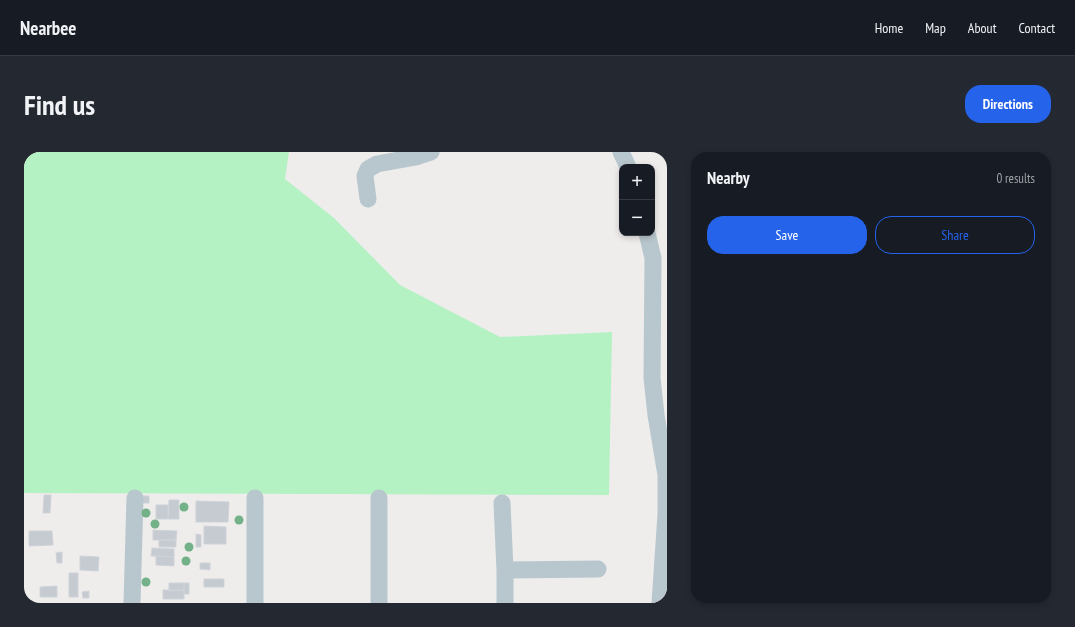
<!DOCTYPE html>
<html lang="en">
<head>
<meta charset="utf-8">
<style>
  body { margin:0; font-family:"PT Sans Narrow",sans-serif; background:#242831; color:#f1f3f6 }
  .controls { position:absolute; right:12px; top:12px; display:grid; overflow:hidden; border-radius:8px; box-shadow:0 2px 6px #0003 }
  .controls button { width:36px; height:36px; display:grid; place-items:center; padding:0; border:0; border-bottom:1px solid #363941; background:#171b24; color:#f1f3f6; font:20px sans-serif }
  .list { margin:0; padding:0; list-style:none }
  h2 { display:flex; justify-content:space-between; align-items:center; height:52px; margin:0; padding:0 16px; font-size:17px }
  h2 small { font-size:13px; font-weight:400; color:#9ea1a6 }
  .actions { display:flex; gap:8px; padding:12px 16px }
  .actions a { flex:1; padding:9px 0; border:1px solid #2563eb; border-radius:16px; text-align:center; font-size:14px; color:#2563eb }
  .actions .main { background:#2563eb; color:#fff }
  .map { position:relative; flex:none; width:643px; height:451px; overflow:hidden; border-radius:16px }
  header { display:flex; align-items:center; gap:24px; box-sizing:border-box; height:56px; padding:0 20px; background:#171b24; border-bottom:1px solid #363941 }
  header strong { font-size:19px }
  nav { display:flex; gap:22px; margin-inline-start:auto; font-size:14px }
  .intro { display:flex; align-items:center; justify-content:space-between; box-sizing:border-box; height:96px; padding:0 24px }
  h1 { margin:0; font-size:28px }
  .button { padding:10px 18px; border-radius:16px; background:#2563eb; color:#fff; font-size:14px; font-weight:700 }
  main { display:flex; gap:24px; padding:0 24px }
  aside { flex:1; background:#171b24; border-radius:16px; box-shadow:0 2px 6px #0003 }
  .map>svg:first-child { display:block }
  .green { fill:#b4f2c4 }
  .building { fill:#c5cbd0; stroke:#cfd3d9 }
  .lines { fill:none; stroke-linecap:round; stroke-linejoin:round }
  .minor { stroke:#b8c7cd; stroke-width:17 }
  .tree { fill:#73b289 }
</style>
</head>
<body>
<header>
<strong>Nearbee</strong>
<nav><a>Home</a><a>Map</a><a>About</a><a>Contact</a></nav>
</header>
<div class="intro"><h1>Find us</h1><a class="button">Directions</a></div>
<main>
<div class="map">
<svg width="643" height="451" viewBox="0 0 643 451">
  <rect width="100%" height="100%" fill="#efecec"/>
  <path class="green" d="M0,0H265L261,27L310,66L376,133L476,185L588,180L585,343L0,341Z"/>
  <path class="building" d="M20,343H27L26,361H19Z
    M118,344H125V351H118Z
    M145,348H155V367H144Z
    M172,349L205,350L204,370H172Z
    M132,353H144V367H132Z
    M180,374L202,375V392H180Z
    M129,378L153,379L152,388H129Z
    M5,379H28L29,393L5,394Z
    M172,382L177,383V395H172Z
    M135,388H152V395H135Z
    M128,396L150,397V405L127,404Z
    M38,400V411H33L32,401Z
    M56,404L75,405L74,419L56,418Z
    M132,404L150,405V414L132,413Z
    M176,411H186V418L176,417Z
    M45,421H54V445H45Z
    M180,427H200V435H180Z
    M145,431H160V438L145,439Z
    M160,431H165V442H160Z
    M33,434V445H16V435Z
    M139,438H160V447H139Z
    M65,439V446H59L58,440Z"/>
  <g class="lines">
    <path class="minor" d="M597,0L604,15
      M344,47L341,24L344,17L353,12L392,5L407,0
      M623,81L629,106L628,226L632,263L642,323V362L636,451
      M478,351L481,418V451
      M481,418L574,417
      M108,451L111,346
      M231,451V346
      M355,451V346"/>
  </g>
  <g class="tree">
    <circle cx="160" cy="355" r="4.5"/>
    <circle cx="122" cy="361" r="4.5"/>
    <circle cx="215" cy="368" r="4.5"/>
    <circle cx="131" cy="372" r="4.5"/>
    <circle cx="165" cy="395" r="4.5"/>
    <circle cx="162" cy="409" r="4.5"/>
    <circle cx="122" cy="430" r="4.5"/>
  </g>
</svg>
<div class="controls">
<button>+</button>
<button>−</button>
</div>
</div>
<aside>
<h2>Nearby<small>0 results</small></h2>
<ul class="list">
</ul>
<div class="actions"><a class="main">Save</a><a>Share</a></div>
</aside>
</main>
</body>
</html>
